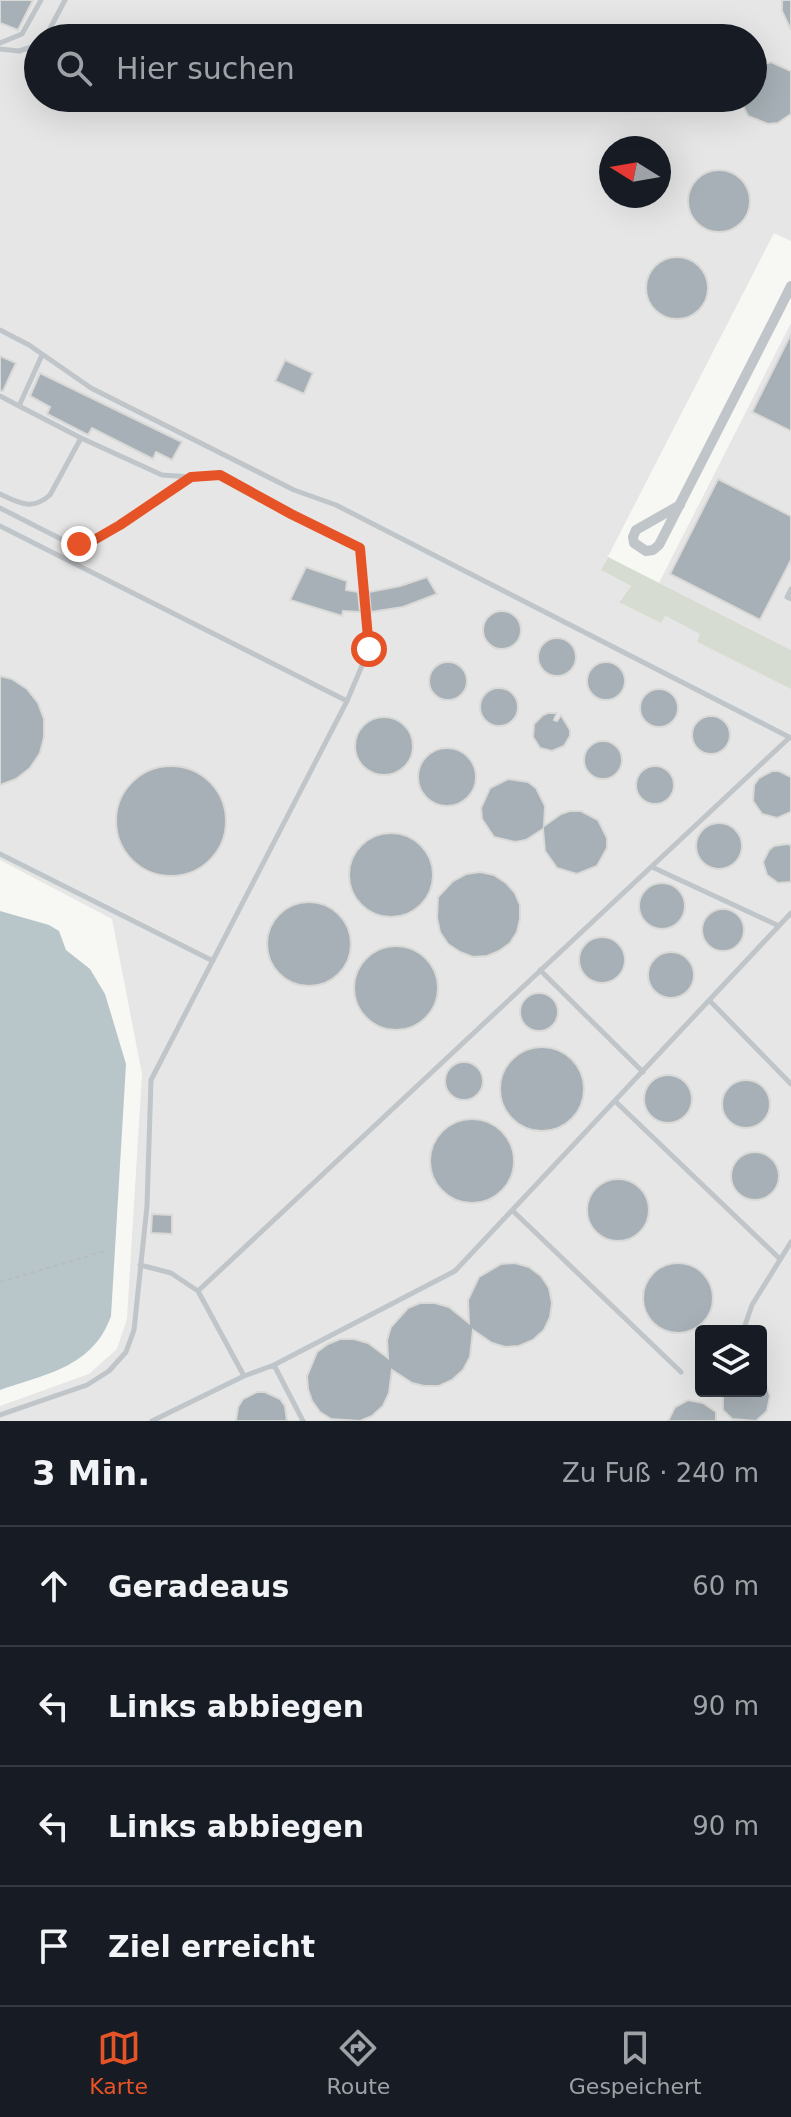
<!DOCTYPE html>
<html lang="de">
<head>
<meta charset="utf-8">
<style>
  body { margin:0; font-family:"DejaVu Sans",sans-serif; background:#242831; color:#f1f3f6 }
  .controls { position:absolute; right:24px; bottom:24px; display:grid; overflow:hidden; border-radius:8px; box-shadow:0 8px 32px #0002 }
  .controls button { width:72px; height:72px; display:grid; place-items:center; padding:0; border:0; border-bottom:2px solid #363941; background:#171b24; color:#f1f3f6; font:40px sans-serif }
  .compass { position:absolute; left:599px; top:136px; width:72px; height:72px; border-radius:50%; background:#171b24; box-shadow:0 8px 32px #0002; rotate:281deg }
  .stop { position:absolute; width:24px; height:24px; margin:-18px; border:6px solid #e55326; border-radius:50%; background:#fff }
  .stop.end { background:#e55326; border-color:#fff; box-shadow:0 2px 8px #0008 }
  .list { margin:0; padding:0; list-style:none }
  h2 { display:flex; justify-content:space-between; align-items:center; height:104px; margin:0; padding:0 32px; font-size:34px }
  h2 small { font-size:26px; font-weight:400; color:#9ea1a6 }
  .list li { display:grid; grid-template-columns:52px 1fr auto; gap:24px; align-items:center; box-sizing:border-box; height:120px; padding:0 32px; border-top:2px solid #363941 }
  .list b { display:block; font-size:30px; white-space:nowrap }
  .list em { font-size:26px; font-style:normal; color:#9ea1a6 }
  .icon { flex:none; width:44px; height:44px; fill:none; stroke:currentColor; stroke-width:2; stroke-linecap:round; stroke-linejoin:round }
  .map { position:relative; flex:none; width:791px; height:1421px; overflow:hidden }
  .search { position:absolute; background:#171b24; box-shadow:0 8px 32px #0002; left:24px; right:24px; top:24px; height:88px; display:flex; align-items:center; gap:20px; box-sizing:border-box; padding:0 28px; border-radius:44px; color:#9ea1a6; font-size:30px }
  .sheet { height:584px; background:#171b24 }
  nav { display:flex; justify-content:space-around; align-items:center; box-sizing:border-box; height:112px; border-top:2px solid #363941; background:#171b24; font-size:22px; color:#9ea1a6 }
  nav a { display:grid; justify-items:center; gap:4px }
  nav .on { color:#e55326 }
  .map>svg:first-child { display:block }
  .built { fill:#e5e6e5; fill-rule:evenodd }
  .green { fill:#d7dcd3 }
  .water { fill:#b8c5c9 }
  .building { fill:#a7b0b6; stroke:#d9d9d7; stroke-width:2 }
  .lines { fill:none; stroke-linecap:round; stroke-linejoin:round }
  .path { stroke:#b8bcbf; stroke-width:2; stroke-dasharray:4 4; stroke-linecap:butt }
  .lane { stroke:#c0c5c9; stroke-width:5 }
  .street { stroke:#c0c5c9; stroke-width:10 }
  .route { stroke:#e55326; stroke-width:10 }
</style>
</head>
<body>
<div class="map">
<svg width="791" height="1421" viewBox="0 0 791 1421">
  <rect width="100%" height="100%" fill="#f7f7f4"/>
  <path class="built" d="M0,0H791V241L774,233L601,570L631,586L619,601L661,623L664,616L701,634L697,642L791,689V1421H0V1406L89,1374L117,1349L127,1319L142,1074L112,919L0,860ZM38,38H753V98H38ZM611,148H659V196H611ZM701,1331H761V1391H701Z
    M791,323V650L659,583Z"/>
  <path class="green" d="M608,557L791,650V689L697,642L700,634L665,616L661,623L619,602L631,586L601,570Z"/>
  <path class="water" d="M0,911L49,925L59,931L66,950L90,969L105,994L126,1064L111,1316C93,1367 46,1374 0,1390Z"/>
  <path class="building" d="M0,0H33L18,30L0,23Z
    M782,0H791V30L782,11Z
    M771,62L791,71V114L778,123L768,124L748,116L739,98H753V67Z
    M688 201a31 31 0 1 1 62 0a31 31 0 1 1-62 0Z
    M646 288a31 31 0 1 1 62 0a31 31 0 1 1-62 0Z
    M791,334V431L752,412Z
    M0,356L16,363L3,391H0Z
    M285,360L313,373L304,394L275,381Z
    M40,373L182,442L172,460L156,452L153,459L92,428L88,435L47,414L50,407L30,396Z
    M718,479L791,516V560L760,620L670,574Z
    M306,567L347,581L346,590L358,592L360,612L343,611L342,616L290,600Z
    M427,577L437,594L403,607L371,612L369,592L400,586Z
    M483 630a19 19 0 1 1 38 0a19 19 0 1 1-38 0Z
    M538 657a19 19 0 1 1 38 0a19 19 0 1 1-38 0Z
    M429 681a19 19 0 1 1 38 0a19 19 0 1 1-38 0Z
    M587 681a19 19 0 1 1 38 0a19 19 0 1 1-38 0Z
    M0,676L12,679L27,689L38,703L44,719V737L40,753L30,768L16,779L0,785Z
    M480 707a19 19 0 1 1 38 0a19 19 0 1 1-38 0Z
    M640 708a19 19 0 1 1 38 0a19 19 0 1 1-38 0Z
    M548,713H557L554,720L557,721L561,715L570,730V736L564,746L552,751L540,748L533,737L534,724L543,715Z
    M692 735a19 19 0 1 1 38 0a19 19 0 1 1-38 0Z
    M355 746a29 29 0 1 1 58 0a29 29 0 1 1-58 0Z
    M584 760a19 19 0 1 1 38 0a19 19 0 1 1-38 0Z
    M418 777a29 29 0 1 1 58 0a29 29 0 1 1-58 0Z
    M116 821a55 55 0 1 1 110 0a55 55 0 1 1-110 0Z
    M636 785a19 19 0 1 1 38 0a19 19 0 1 1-38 0Z
    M772,771H779L791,777V812L777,818L762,814L753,801L754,785L759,778Z
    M508,779L528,782L536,788L545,806L544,826L561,814L570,811H581L598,820L607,838V848L597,866L577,874L557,868L545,851L543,829L526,840L515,842L494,837L482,819L481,808L490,788Z
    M696 846a23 23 0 1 1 46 0a23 23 0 1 1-46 0Z
    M349 875a42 42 0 1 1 84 0a42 42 0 1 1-84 0Z
    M787,844L791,845V882L778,883L767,875L763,862L769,850L774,846Z
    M480,872L494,875L506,883L515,893L520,905V919L517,932L510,943L499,951L487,956L473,957L460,952L448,944L440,932L437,918L438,897L453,881L466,874Z
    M639 906a23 23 0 1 1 46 0a23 23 0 1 1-46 0Z
    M267 944a42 42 0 1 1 84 0a42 42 0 1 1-84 0Z
    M702 930a21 21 0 1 1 42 0a21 21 0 1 1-42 0Z
    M579 960a23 23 0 1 1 46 0a23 23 0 1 1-46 0Z
    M354 988a42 42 0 1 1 84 0a42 42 0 1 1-84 0Z
    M648 975a23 23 0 1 1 46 0a23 23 0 1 1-46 0Z
    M520 1012a19 19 0 1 1 38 0a19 19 0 1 1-38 0Z
    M500 1089a42 42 0 1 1 84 0a42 42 0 1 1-84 0Z
    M445 1081a19 19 0 1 1 38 0a19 19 0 1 1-38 0Z
    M644 1099a24 24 0 1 1 48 0a24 24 0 1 1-48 0Z
    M722 1104a24 24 0 1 1 48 0a24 24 0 1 1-48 0Z
    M430 1161a42 42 0 1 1 84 0a42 42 0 1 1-84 0Z
    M731 1176a24 24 0 1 1 48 0a24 24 0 1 1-48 0Z
    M587 1210a31 31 0 1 1 62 0a31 31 0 1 1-62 0Z
    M152,1214L172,1215V1234L151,1233Z
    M515,1263L529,1267L541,1276L549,1288L552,1303L550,1317L544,1330L533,1340L519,1346L505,1347L492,1343L473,1330L470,1357L463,1370L452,1380L439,1386H424L412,1383L392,1370L389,1393L383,1406L372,1416L360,1421L331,1419L320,1412L312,1401L308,1389L307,1376L317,1352L328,1344L340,1339H354L368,1343L388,1358L387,1340L391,1327L408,1308L420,1303H435L449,1307L469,1323L468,1300L479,1277L501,1264Z
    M643 1298a35 35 0 1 1 70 0a35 35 0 1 1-70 0Z
    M761,1374H763L770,1396L767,1411L756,1421L732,1419L723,1410V1391H761Z
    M257,1392H265L280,1399L285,1406L287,1421H236L238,1407L243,1399Z
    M688,1400L703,1403L716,1412V1421H668L675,1407Z"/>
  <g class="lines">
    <path class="path" d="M0,1282L105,1251"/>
    <path class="lane" d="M45,38L65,0
      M0,43L22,34L41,0
      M0,49L19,51L38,45
      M0,330L29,345L91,388L294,490L336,505L791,738
      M0,396L19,406
      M81,438L162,475L191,477
      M0,494C19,503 32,511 50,495L81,438L19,406L42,355
      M0,508L65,541L79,544L94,540L120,525L191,477L220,475L360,548L369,649L347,701L0,526
      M791,589L787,597L791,599
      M0,854L213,961
      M652,867L779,926
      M540,970L643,1072
      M709,1000L791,1084
      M616,1102L780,1259
      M513,1211L681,1372
      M140,1265L171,1273L198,1291L244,1376
      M198,1291L789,738
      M743,1331L752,1305L791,1242
      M274,1365L303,1421
      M0,1415L87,1385L109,1371L126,1352L134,1330L147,1206L151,1080L347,701
      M152,1421L244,1376L274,1365L455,1271L791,913"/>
    <path class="street" d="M680,505L636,530L633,537L634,543L646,551L653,550L659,545L777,314L791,286"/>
  </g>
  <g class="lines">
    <path class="route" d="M79,544L94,540L120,525L191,477L220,475L291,514L360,548L369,649"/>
  </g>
</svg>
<div class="controls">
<button><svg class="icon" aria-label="layers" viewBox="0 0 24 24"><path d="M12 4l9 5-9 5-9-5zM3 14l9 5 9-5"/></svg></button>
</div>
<svg class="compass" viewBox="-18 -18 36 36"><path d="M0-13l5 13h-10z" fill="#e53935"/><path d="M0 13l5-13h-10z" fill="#9ea1a6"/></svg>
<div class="stop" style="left:369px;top:649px"></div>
<div class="stop end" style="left:79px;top:544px"></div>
<div class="search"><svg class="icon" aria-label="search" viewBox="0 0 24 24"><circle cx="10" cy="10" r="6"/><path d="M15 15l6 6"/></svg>Hier suchen</div>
</div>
<section class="sheet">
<h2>3 Min.<small>Zu Fuß · 240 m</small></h2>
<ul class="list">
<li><svg class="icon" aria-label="ahead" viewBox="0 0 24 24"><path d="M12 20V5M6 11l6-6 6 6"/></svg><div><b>Geradeaus</b></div><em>60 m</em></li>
<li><svg class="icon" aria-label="left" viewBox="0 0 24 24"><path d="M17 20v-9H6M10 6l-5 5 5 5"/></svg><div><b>Links abbiegen</b></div><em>90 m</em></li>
<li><svg class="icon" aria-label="left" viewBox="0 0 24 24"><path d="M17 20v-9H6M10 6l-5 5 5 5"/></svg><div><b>Links abbiegen</b></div><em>90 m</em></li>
<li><svg class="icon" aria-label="arrive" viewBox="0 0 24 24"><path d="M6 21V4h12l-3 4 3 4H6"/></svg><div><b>Ziel erreicht</b></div></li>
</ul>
</section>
<nav>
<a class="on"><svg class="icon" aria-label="map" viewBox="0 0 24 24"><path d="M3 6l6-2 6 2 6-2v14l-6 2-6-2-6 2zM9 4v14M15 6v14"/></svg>Karte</a>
<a><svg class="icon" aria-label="directions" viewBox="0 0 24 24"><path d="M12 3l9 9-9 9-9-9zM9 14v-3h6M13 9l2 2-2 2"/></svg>Route</a>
<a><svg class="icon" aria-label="saved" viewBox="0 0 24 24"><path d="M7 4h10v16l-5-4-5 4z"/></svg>Gespeichert</a>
</nav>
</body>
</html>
